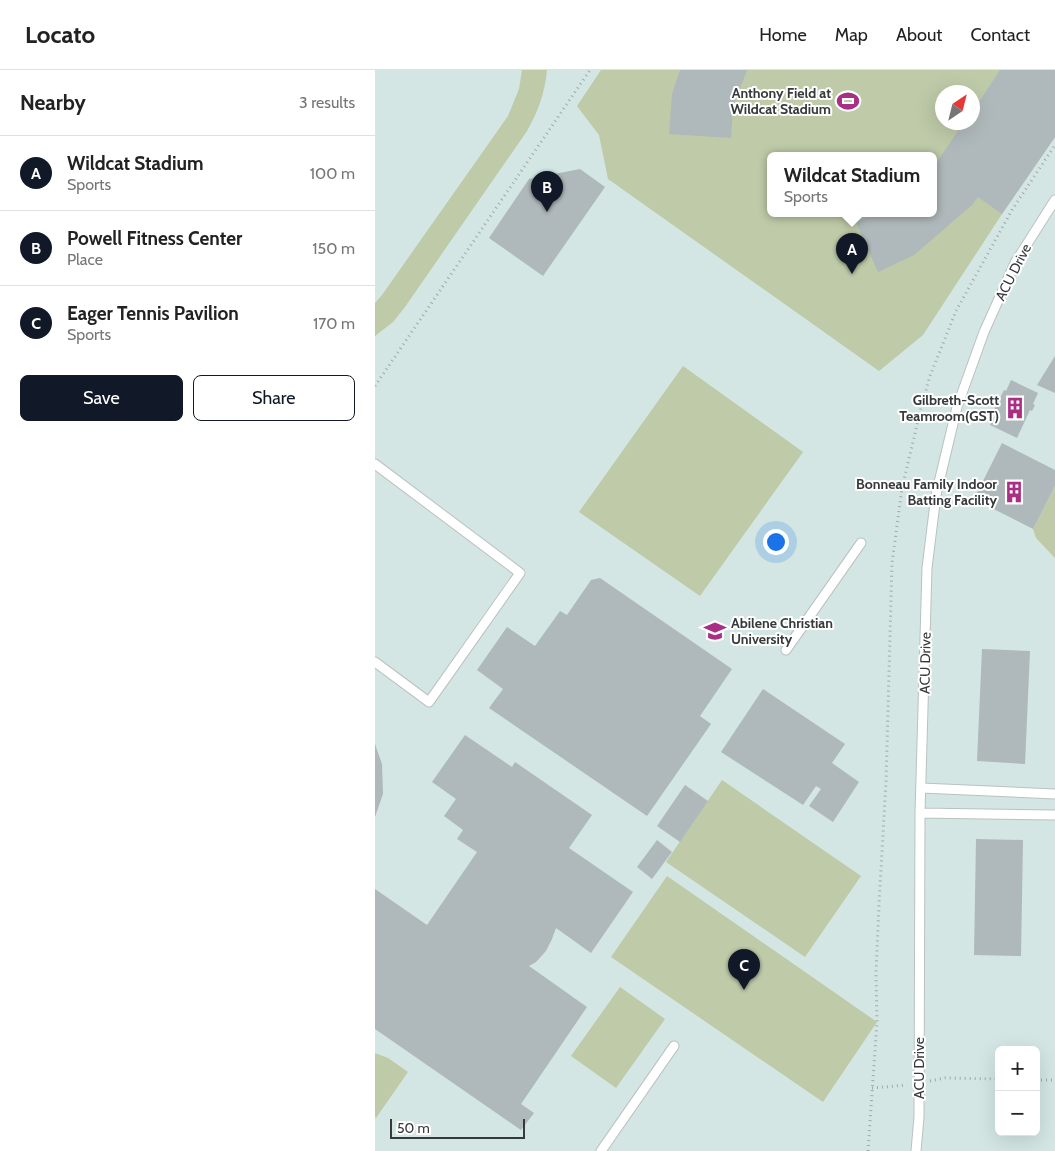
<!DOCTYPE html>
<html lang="en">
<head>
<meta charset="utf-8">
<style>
  body { margin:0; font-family:Cabin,sans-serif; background:#f6f6f6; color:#222 }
  .controls { position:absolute; right:15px; bottom:15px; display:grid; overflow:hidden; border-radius:8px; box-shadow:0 5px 20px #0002 }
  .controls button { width:45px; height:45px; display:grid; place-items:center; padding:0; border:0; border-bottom:1px solid #e0e0e0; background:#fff; color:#222; font:25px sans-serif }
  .compass { position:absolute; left:560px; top:15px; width:45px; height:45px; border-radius:50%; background:#fff; box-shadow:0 5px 20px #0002; rotate:35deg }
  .scale { position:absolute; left:15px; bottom:12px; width:135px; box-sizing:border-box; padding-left:5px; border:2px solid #363a3a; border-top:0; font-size:14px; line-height:18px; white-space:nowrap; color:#363a3a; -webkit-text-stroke:4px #fff; paint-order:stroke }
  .you { position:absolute; left:400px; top:471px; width:18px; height:18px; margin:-12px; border:4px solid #fff; border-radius:50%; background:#1a73e8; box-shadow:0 0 0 8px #1a73e833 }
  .badge { display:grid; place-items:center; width:32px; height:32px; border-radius:50%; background:#111827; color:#fff; font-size:16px; font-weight:700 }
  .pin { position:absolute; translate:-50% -41px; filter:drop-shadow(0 1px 2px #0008) }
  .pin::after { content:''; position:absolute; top:26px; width:18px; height:15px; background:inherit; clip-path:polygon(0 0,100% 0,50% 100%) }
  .popup { position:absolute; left:392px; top:82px; width:170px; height:65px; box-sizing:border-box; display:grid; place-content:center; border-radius:8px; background:#fff; filter:drop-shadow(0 1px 4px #0005); font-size:16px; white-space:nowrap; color:#767676 }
  .popup b { font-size:19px; color:#222 }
  .popup::after { content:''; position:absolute; left:50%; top:100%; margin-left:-10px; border:10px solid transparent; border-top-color:#fff }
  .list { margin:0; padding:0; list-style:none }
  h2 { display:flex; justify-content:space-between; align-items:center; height:65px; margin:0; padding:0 20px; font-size:21px }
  h2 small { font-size:16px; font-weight:400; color:#767676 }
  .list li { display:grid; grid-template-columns:32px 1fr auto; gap:15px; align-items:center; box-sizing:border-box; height:75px; padding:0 20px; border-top:1px solid #e0e0e0 }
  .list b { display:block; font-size:19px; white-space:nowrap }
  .list p { margin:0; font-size:16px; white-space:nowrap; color:#767676 }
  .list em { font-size:16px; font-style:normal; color:#767676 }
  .actions { display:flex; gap:10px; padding:15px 20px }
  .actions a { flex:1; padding:11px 0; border:1px solid #111827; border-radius:8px; text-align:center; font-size:18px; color:#111827 }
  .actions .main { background:#111827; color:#fff }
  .map { position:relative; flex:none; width:680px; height:1081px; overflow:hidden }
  header { display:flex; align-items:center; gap:30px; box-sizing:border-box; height:70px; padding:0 25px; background:#fff; border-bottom:1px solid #e0e0e0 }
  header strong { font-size:24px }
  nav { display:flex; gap:28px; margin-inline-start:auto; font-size:18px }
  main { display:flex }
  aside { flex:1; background:#fff }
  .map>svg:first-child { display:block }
  .built { fill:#d3e6e3; fill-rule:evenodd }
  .green { fill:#becaa8; fill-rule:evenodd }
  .building { fill:#afb8ba }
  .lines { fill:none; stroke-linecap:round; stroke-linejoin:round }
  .lane-casing { stroke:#b9c2c1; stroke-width:11 }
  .path { stroke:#a1a9a7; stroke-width:3; stroke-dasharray:1 4; stroke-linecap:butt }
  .lane { stroke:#fff; stroke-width:9 }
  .labels { text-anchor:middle; stroke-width:4; stroke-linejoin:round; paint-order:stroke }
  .poi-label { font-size:14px; font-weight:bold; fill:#363a3a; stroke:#fff; text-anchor:end }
  .street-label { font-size:14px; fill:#363a3a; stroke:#fff }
</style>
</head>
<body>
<header>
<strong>Locato</strong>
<nav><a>Home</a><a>Map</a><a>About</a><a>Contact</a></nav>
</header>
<main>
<aside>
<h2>Nearby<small>3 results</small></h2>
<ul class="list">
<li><span class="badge">A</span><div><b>Wildcat Stadium</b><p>Sports</p></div><em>100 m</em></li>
<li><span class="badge">B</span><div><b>Powell Fitness Center</b><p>Place</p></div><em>150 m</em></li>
<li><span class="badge">C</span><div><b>Eager Tennis Pavilion</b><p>Sports</p></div><em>170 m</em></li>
</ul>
<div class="actions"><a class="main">Save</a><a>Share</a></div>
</aside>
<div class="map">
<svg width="680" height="1081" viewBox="0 0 680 1081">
  <rect width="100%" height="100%" fill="#e6f0ee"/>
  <path class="built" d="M0,0H680V1081H0ZM568,22H598V52H568ZM396,85H558V143H396ZM624,980H661V1062H624Z"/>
  <path class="green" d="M147,0H172C170,22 163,42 152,61L30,237L18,252L0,266V233L7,225L133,46L144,19Z
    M226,0H680V67L627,144L548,265L504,301L233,109L224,65L202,36ZM568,22H598V52H568ZM396,85H558V143H396Z
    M308,296L428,382L325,526L204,442Z
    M680,416V488L661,468L658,459Z
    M347,710L486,806L430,887L291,792Z
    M292,806L502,952L448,1032L236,887Z
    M245,917L290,949L241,1018L196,986Z
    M0,983L13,988L33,1002L1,1048L0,1047Z"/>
  <path class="building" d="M305,0H372L358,36L356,68L294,64L297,24Z
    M625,0H680V67L627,144L603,127L597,135L539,185L503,202L481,152L501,143H558V98L589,52H598V41Z
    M205,99L230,117L168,206L114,168L154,109Z
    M680,286V323L662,315Z
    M636,310L663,323L658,334L660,335L657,341L655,340L642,368L615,355L620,345L617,344L629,320L631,321Z
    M627,373L680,400V416L658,459L599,429Z
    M225,508L357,599L325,646L336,654L272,746L114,638L128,619L102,600L132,557L160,576L185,541L192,545L216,510Z
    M607,579L655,581L650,694L602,691Z
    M388,619L470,674L457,693L484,712L458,752L434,736L446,719L441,716L428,735L346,682Z
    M90,665L137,697L140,692L217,745L194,778L258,822L216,883L181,858L177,869L171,881L161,892L154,896L212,937L146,1034L159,1043L146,1060L0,959V819L52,855L102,782L82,769L88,760L69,746L81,729L57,712Z
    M0,674L7,694L8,724L0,747Z
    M310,715L333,731L305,772L282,756Z
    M601,769L648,770L646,886L599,885Z
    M282,770L297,782L277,809L262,797Z"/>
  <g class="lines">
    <g class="lane-casing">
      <path id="lane" d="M0,394L145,503L54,632L0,592
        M411,580L486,473
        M546,718L680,724
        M545,743L680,745
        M226,1081L299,976
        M541,1081L544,1047L545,743L552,498L561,425L582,337L609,262L640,193L680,130"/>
    </g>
    <path class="path" d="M0,316L215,0
      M661,1010H680
      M555,1011L570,1008L624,1009
      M497,1018L532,1015
      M493,1081L502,952L501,903L504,834L511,712L517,493L527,418L546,338L555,306L581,241L637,140L680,75"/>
    <use href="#lane" class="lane"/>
  </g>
  <defs>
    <g id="stadium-bare" transform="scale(1.725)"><path d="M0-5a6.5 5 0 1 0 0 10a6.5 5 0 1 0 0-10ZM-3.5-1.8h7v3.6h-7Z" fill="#a92f85" stroke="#fff" stroke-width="2.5" paint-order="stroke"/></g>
    <g id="building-bare" transform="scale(1.725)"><path d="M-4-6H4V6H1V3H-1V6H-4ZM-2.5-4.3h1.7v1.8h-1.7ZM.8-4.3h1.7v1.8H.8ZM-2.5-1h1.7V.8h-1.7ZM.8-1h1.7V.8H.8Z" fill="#a92f85" stroke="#fff" stroke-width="2.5" paint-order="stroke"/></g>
    <g id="university-bare" transform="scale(1.725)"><path d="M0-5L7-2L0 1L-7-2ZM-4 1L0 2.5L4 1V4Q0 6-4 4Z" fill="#a92f85" stroke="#fff" stroke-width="2.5" paint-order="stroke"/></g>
  </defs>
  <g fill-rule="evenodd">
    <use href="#stadium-bare" x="473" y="31"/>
    <use href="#building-bare" x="640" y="338"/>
    <use href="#building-bare" x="639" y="422"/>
    <use href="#university-bare" x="340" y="561"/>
  </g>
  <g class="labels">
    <g class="poi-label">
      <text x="456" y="28">Anthony Field at<tspan x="456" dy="16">Wildcat Stadium</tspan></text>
      <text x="624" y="335">Gilbreth-Scott<tspan x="624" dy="16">Teamroom(GST)</tspan></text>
      <text x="622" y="419">Bonneau Family Indoor<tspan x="622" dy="16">Batting Facility</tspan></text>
      <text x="356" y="558" text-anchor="start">Abilene Christian<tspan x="356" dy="16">University</tspan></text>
    </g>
    <g class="street-label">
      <text transform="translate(638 202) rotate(-63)" y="5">ACU Drive</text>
      <text transform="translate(550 593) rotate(-89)" y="5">ACU Drive</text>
      <text transform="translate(544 998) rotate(-90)" y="5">ACU Drive</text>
    </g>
  </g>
</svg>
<div class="controls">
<button>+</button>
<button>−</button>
</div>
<svg class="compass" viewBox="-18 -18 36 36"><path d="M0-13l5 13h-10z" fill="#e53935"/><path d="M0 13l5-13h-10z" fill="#767676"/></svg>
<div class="scale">50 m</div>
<div class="you"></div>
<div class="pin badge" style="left:477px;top:204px">A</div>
<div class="popup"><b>Wildcat Stadium</b>Sports</div>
<div class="pin badge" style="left:172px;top:142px">B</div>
<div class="pin badge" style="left:369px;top:920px">C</div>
</div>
</main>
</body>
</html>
